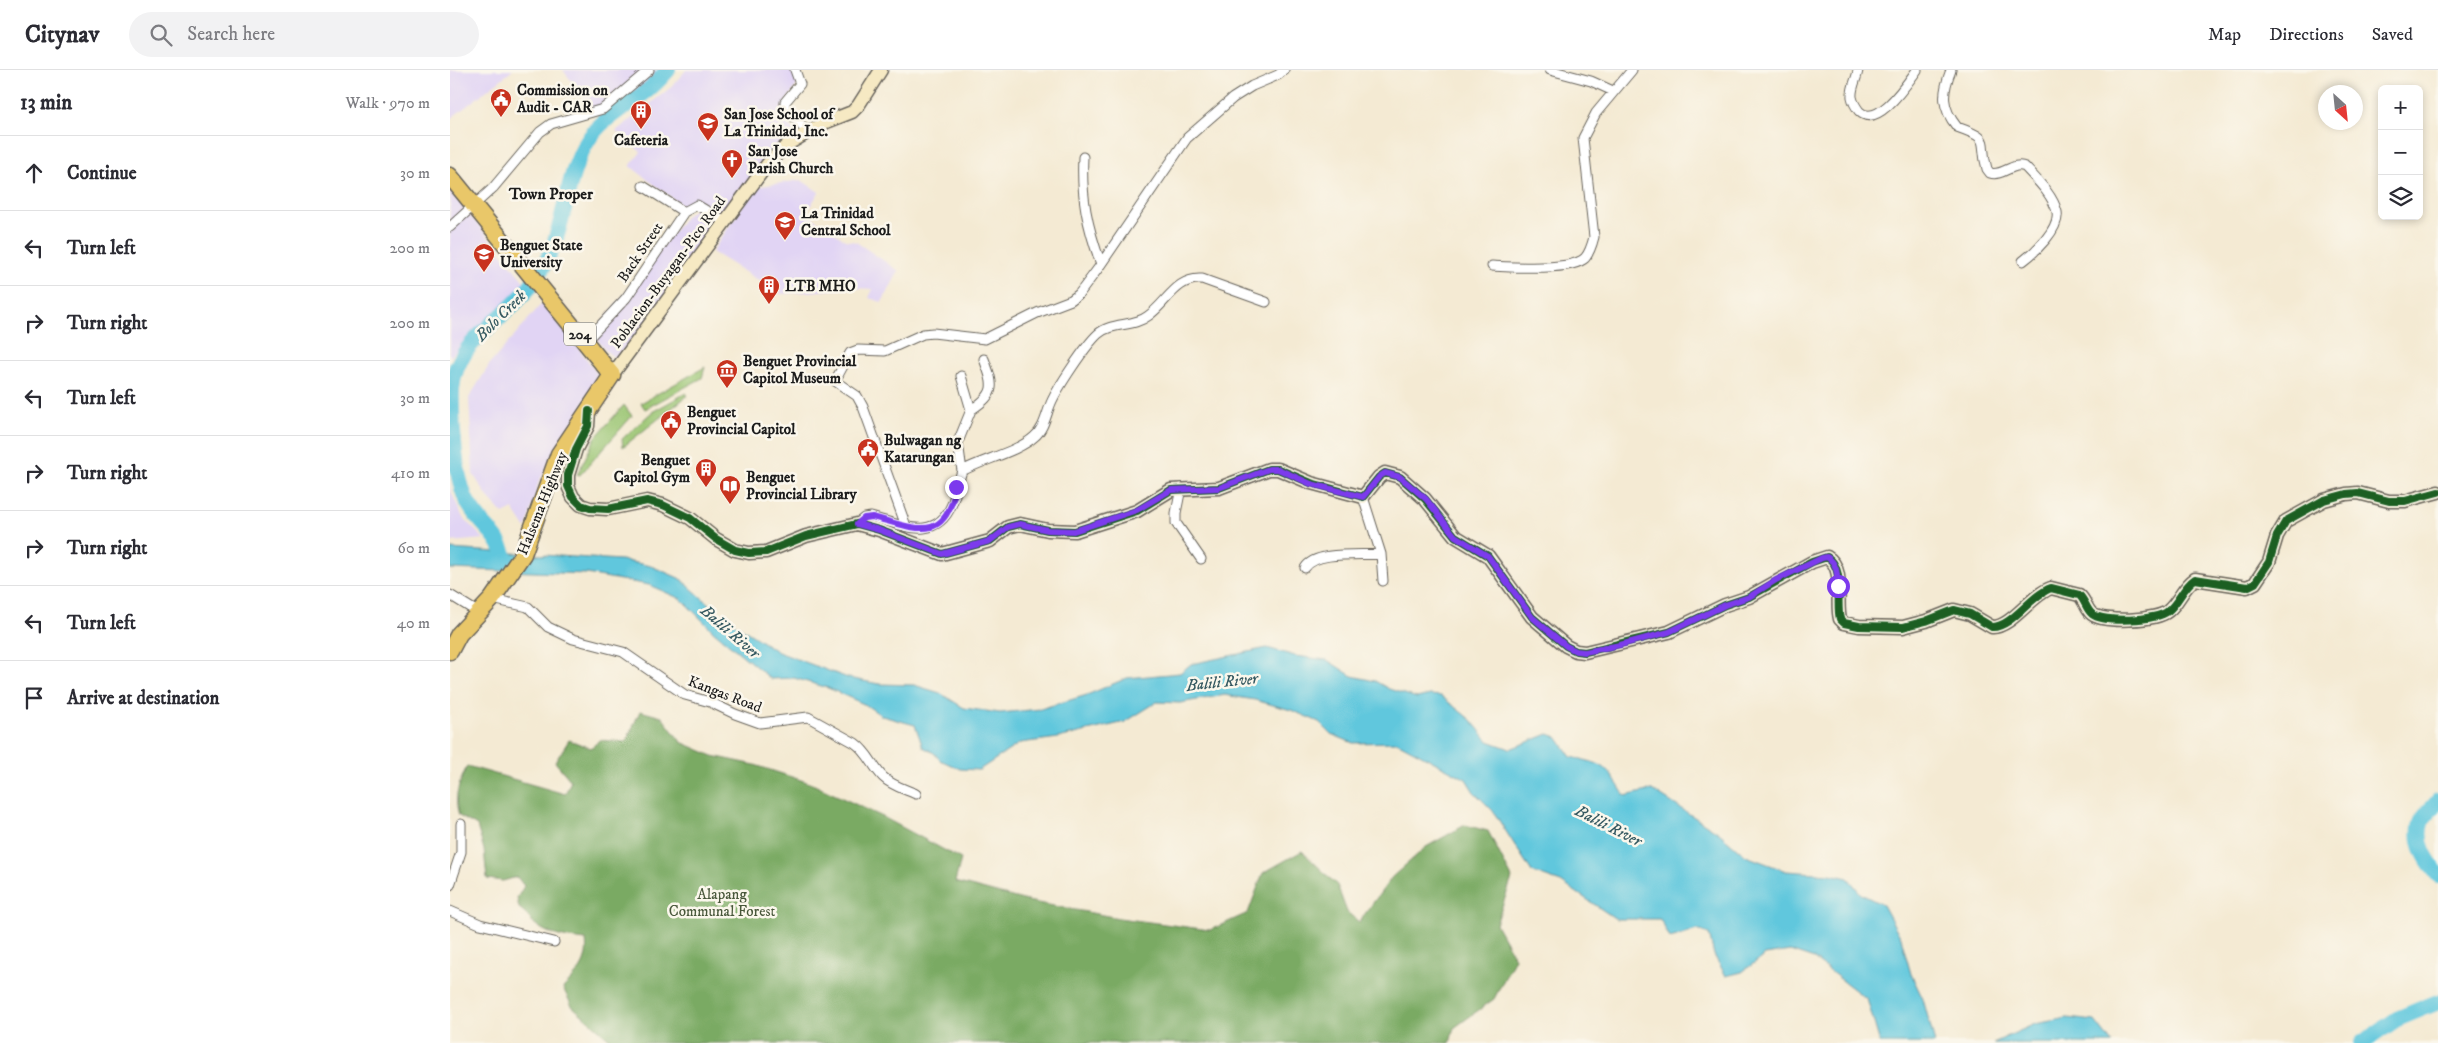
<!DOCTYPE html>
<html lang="en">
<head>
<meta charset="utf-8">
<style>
  body { margin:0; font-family:"IM FELL DW Pica",serif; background:#f2f2f3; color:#2b2b33 }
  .controls { position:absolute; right:15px; top:15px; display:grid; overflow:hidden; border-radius:8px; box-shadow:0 2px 8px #0003 }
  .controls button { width:45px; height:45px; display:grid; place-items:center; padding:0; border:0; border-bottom:1px solid #e1e1e2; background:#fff; color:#2b2b33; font:25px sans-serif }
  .compass { position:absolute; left:1868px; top:15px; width:45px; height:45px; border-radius:50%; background:#fff; box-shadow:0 2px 8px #0003; rotate:153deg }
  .stop { position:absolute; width:15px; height:15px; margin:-11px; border:4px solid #7c3aed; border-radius:50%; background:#fff }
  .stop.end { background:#7c3aed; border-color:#fff; box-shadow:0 1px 5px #0008 }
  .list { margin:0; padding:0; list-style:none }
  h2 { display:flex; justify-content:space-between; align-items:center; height:65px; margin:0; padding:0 20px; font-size:21px }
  h2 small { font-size:16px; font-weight:400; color:#7c7c81 }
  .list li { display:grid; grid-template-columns:32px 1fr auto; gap:15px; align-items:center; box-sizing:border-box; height:75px; padding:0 20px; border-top:1px solid #e1e1e2 }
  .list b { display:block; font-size:19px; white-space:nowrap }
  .list em { font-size:16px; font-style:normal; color:#7c7c81 }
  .icon { flex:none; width:28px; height:28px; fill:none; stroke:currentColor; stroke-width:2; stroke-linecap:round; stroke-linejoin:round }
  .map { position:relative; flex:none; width:1988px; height:973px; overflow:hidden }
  header { display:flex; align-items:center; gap:30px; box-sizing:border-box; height:70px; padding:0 25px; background:#fff; border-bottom:1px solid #e1e1e2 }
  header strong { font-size:24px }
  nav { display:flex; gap:28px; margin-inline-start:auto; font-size:18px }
  .search { width:350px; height:45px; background:#f2f2f3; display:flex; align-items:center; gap:12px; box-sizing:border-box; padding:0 18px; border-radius:28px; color:#7c7c81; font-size:19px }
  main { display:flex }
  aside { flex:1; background:#fff }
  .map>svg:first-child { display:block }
  .built { fill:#e1d4f4 }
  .green { fill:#99c471; stroke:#5a7046 }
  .forest { fill:#7aaa63; stroke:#4b6340 }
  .water { fill:#60c7dd; stroke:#3e727c }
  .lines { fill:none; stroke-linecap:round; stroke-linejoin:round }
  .river { stroke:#60c7dd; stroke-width:16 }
  .street-casing { stroke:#68645c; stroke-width:11 }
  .secondary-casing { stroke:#68645c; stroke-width:15 }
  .highway-casing { stroke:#68645c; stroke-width:19 }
  .street { stroke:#fff; stroke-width:9 }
  .secondary { stroke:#f6e9c3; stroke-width:12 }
  .highway { stroke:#e9c769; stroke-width:16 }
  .cycleway-casing { stroke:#fbf7ec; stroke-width:11 }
  .cycleway { stroke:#1b5e20; stroke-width:8 }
  .route { stroke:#7c3aed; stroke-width:6 }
  .labels { text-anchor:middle; stroke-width:5; stroke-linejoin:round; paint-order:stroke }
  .shield { fill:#fbf7ec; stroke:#5f5e5a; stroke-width:1 }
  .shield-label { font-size:14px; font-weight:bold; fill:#1c1c1c }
  .poi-label { font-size:15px; font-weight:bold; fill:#1c1c1c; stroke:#fbf7ec; text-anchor:start }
  .street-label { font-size:15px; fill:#1c1c1c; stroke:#fbf7ec }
  .park-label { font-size:15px; fill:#48573a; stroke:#fbf7ec }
  .neighbourhood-label { font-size:16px; font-weight:bold; fill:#1c1c1c; stroke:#fbf7ec }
  .water-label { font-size:16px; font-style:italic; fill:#345860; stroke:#fbf7ec }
</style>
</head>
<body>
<header>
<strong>Citynav</strong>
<div class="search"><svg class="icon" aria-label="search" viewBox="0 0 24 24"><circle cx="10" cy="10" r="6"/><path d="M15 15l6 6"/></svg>Search here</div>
<nav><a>Map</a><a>Directions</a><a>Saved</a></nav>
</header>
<main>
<aside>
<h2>13 min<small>Walk · 970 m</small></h2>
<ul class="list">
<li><svg class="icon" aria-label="ahead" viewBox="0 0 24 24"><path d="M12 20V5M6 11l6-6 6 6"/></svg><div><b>Continue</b></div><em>30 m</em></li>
<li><svg class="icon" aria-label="left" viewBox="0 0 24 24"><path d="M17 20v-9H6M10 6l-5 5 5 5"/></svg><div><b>Turn left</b></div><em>200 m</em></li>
<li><svg class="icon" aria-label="right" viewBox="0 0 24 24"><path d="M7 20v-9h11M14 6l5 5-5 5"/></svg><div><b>Turn right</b></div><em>200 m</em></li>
<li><svg class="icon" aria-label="left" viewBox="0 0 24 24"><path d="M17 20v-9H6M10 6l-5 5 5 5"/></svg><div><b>Turn left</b></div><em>30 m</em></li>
<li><svg class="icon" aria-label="right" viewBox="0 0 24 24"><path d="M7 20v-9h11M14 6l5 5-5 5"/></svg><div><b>Turn right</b></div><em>410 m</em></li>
<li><svg class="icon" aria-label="right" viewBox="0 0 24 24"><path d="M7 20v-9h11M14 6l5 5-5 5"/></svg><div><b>Turn right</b></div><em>60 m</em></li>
<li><svg class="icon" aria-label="left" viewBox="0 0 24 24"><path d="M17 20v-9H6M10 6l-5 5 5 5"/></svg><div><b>Turn left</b></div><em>40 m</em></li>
<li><svg class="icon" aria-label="arrive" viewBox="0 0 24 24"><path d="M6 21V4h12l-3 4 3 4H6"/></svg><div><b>Arrive at destination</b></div></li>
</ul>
</aside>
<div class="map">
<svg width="1988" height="973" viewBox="0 0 1988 973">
  <rect width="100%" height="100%" fill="#fbf7ec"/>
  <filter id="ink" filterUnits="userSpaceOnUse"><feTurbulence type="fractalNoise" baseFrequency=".02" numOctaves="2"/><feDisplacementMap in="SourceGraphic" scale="10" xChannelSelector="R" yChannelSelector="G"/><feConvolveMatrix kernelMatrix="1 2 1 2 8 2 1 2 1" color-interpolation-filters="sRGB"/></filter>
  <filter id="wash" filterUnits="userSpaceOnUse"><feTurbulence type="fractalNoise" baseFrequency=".0096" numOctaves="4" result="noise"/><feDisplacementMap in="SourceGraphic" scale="20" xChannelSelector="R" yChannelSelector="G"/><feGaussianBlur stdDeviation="1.12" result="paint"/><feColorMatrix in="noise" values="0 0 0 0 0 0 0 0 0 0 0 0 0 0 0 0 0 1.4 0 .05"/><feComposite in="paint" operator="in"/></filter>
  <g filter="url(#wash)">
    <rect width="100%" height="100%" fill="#f4ead3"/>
    <path class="built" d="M0,0H63L0,49Z
      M113,0H224L195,24L153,52Z
      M236,0H343L350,10L328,44L347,64L274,146L249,131L235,138L180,96L191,82L166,61L220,18Z
      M351,110L369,122L356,143L395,170L406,172L449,201L432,232L419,228L423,219L406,218L331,224L262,182L305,117Z
      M0,119L76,214L0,287Z
      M248,137L269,151L169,291L156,281L143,264L235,147Z
      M94,231L149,306L144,321L89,411L76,459L63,439L53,444L39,429L23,404L19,328L40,294Z
      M0,410L1,421L13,448L34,469L0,472Z"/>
    <path class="green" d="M255,297L252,308L195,339L191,333Z
      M236,323L237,326L173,377L172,369L202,342Z
      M174,335L182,346L130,405H127L145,368Z"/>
    <path class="forest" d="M190,641L212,647L231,672L263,686L305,695L360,713L433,747L511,789L505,812L577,831L669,848L760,860L798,843L813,803L852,781L887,815L897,842L909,852L942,807L976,777L1015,755L1038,761L1062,808L1046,854L1065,888L1044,929L1004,958L1000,973H164L122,936L113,918C128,903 139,893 136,870C118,868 101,867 86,855C79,850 77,843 69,838L67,828L74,816L67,807L53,811L37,809L34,780L27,756L9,746C3,727 9,714 17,696L115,724L121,711L105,692L119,670L141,678L150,670L176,672Z"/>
    <path class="water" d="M0,479L171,490L201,496L231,509L271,545L328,582L398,608L429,614L464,615L490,623L514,638L550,643L590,639L637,625L677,608L730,603L741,594L817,578L845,586L877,590L902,606L925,611L939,619L967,628L980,625L991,626L1021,650L1038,671L1060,679L1098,664L1107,667L1121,687C1158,695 1155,695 1175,726L1202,720L1269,763L1296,786L1336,801L1380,804L1398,808L1411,824L1433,835L1451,868L1461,904L1473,929L1485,973H1430L1417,929L1364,889L1340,881L1315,885L1292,902L1276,906L1264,885L1259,864L1247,860L1220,868L1210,849H1166L1111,812L1082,802L1043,741L1024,722L1016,709L947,672L903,673L881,664L869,652L841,640L805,630L775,625L730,633L707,632L675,652L608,668L570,673L529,700L510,699L490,690L484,683L473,677L465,655L432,646L416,635L378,618L344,608L321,609L263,561L231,529L199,515L137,504L0,499Z
      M1617,948L1645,951L1662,973H1543L1585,954Z"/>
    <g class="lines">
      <path class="river" d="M56,490C48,462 35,460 21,438C4,414 1,350 2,320C5,269 55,252 81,215C89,204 97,192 102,179C116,145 117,104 137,72C150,49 174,38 194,23C203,17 211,8 218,0
        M1988,731C1983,738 1973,746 1971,753C1965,773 1977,790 1988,805
        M1912,973L1947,949L1988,932"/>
    </g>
  </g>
  <g filter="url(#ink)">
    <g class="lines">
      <g class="street-casing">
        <path id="street" d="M345,0L350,14L335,32V37L358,63
          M1100,0L1141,11L1163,21
          M1408,0C1407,9 1401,17 1402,27C1403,32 1406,37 1409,41C1427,60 1458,12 1467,0
          M1501,0C1492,23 1491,37 1507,57C1544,70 1528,69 1537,99L1540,103C1553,107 1563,91 1575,97C1586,109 1603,125 1607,142C1610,159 1585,182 1573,191
          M633,87C631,127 637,156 651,194
          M193,116L234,142
          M0,157L43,118L90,62L101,54L153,39L199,0
          M1042,196C1061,197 1122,201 1135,188C1140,182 1142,175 1144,167L1133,68L1146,43L1182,0
          M135,272L176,228L234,142L247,135L275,152
          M511,306L521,340L508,372L512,401
          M521,340C547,323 544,316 534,289
          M731,418L726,443V453L751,489
          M913,427L931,484L933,511
          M407,454L414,448L421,447C453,455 486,473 502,434C506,424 508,412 512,401C532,390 569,381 584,367C594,359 596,345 601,333C608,317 635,276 648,264C661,252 684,257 698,246C717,233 726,207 752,209L816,232
          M456,456L413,337L407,326L385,311L400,283L408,280L435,281L473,264L483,263L535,269L587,243L621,230L629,224L647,200L737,68L783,28L802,16L828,5L834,0
          M855,498C866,480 911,486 931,484
          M0,525L29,543
          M42,529L78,537L98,557L123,569L173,582L235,625L260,632L285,644L310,653L358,647L405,673C418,682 423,697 433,707C442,716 455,719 466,724
          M0,815L11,782V754
          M0,841L30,854L104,872"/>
      </g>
      <g class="secondary-casing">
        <path id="secondary" d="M162,305L319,92L338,74L374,53L402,42L408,36L431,0
          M139,341L138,356L126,379L118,405V416L123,427L131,435L140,438L158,439L197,431L213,435L240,448L266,469L285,480L299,483L316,482L356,466L407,454L429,460L492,484L540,471L558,457L570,454L598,460L625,461L687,441L721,420L769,418L819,399H828L861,413L913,427L929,407L935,403L950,407L975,429L1005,466L1038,486L1082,547L1116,576L1126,581L1135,582L1219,562L1275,535L1299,527L1362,492L1377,487C1396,498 1385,531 1390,549L1394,553L1409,556L1453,557L1476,551L1504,540L1520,544L1542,557C1561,558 1581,525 1601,518L1629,525C1635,530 1636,539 1642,544C1654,553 1706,551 1718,541C1729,532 1733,517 1745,509L1797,517L1805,513L1819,492L1827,466L1836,451L1874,430L1896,424L1908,423L1939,431H1955L1988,422"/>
      </g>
      <g class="highway-casing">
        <path id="highway" d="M0,106L162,305L109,384L73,484L42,529L9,564L0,581"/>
      </g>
      <use href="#street" class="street"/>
      <use href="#secondary" class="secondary"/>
      <use href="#highway" class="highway"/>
      <g class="cycleway-casing">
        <path id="cycleway" d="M139,341L138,356L126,379L118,405V416L123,427L131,435L140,438L158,439L197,431L213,435L240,448L266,469L285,480L299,483L316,482L356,466L407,454L429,460L492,484L540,471L558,457L570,454L598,460L625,461L687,441L721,420L769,418L819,399H828L861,413L913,427L929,407L935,403L950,407L975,429L1005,466L1038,486L1082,547L1116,576L1126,581L1135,582L1219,562L1275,535L1299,527L1362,492L1377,487C1396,498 1385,531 1390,549L1394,553L1409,556L1453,557L1476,551L1504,540L1520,544L1542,557C1561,558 1581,525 1601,518L1629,525C1635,530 1636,539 1642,544C1654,553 1706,551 1718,541C1729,532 1733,517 1745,509L1797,517L1805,513L1819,492L1827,466L1836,451L1874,430L1896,424L1908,423L1939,431H1955L1988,422"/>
      </g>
      <use href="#cycleway" class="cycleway"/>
    </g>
  </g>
  <g class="lines" filter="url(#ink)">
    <path class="route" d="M506,417C495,475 466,458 422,447L414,448L407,454L429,460L492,484L540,471L558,457L570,454L598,460L624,461L687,440L721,420L769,418L819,399H828L861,414L913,427L929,407L935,403L950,407L976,429L1005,466L1038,486L1082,547L1116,576L1126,581L1135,582L1170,575L1219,562L1275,535L1299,527L1326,510L1372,488L1377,487C1388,494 1387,505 1388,516"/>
  </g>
  <defs>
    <g id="civic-pin" transform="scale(1.125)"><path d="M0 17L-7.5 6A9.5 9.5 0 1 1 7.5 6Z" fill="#c8321e" stroke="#fbf7ec"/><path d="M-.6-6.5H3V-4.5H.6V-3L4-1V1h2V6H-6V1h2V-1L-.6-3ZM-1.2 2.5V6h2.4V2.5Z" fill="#fff"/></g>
    <g id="building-pin" transform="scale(1.125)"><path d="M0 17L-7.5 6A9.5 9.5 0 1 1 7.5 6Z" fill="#c8321e" stroke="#fbf7ec"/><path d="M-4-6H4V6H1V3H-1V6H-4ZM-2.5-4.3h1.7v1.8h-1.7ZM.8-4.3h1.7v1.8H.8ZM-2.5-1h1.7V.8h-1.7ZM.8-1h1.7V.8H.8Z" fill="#fff"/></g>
    <g id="school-pin" transform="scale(1.125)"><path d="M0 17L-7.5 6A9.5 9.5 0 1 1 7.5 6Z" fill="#c8321e" stroke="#fbf7ec"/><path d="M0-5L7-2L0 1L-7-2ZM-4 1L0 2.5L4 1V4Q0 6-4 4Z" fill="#fff"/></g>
    <g id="church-pin" transform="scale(1.125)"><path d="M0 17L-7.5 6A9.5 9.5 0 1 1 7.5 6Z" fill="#c8321e" stroke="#fbf7ec"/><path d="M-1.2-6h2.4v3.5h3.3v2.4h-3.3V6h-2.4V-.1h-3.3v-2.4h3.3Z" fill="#fff"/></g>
    <g id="university-pin" transform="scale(1.125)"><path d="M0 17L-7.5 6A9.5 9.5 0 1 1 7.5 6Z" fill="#c8321e" stroke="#fbf7ec"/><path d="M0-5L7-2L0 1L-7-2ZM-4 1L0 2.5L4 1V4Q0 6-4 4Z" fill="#fff"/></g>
    <g id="museum-pin" transform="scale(1.125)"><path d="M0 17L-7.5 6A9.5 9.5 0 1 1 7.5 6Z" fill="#c8321e" stroke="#fbf7ec"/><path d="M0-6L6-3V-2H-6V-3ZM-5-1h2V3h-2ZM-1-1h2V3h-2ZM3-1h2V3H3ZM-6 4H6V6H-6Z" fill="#fff"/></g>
    <g id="library-pin" transform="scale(1.125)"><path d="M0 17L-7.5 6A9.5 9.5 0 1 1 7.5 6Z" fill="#c8321e" stroke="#fbf7ec"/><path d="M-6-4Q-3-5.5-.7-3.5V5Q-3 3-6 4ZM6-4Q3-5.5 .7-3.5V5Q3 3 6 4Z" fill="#fff"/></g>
  </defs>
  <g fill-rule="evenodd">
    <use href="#civic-pin" x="51" y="29"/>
    <use href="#building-pin" x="191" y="41"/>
    <use href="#school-pin" x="258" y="53"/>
    <use href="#church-pin" x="282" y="90"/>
    <use href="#school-pin" x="335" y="152"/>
    <use href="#university-pin" x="34" y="184"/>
    <use href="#building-pin" x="319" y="216"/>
    <use href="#museum-pin" x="277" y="300"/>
    <use href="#civic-pin" x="221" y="351"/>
    <use href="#civic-pin" x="418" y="379"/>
    <use href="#building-pin" x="256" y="399"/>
    <use href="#library-pin" x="280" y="416"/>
  </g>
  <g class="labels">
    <rect class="shield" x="114" y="252.5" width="32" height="23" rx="4"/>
    <g class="shield-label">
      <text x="130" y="269">204</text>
    </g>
    <g class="poi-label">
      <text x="67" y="25">Commission on<tspan x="67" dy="17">Audit - CAR</tspan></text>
      <text x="274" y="49">San Jose School of<tspan x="274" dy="17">La Trinidad, Inc.</tspan></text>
      <text x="191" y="75" text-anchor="middle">Cafeteria</text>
      <text x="298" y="86">San Jose<tspan x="298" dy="17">Parish Church</tspan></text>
      <text x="351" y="148">La Trinidad<tspan x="351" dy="17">Central School</tspan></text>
      <text x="50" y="180">Benguet State<tspan x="50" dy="17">University</tspan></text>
      <text x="335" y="221">LTB MHO</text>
      <text x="293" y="296">Benguet Provincial<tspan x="293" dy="17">Capitol Museum</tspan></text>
      <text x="237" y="347">Benguet<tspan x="237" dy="17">Provincial Capitol</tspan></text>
      <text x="434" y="375">Bulwagan ng<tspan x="434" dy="17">Katarungan</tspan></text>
      <text x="240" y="395" text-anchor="end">Benguet<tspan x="240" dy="17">Capitol Gym</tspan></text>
      <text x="296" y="412">Benguet<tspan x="296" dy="17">Provincial Library</tspan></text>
    </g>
    <g class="street-label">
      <text transform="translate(190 182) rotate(-56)" y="5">Back Street</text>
      <text transform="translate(218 202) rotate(-54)" y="5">Poblacion-Buyagan-Pico Road</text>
      <text transform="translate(92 433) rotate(-68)" y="5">Halsema Highway</text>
      <text transform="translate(275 624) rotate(21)" y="5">Kangas Road</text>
    </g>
    <g class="park-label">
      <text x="272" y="829">Alapang<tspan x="272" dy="17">Communal Forest</tspan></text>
    </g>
    <g class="neighbourhood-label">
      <text x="101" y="129">Town Proper</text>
    </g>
    <g class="water-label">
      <text transform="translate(50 245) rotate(-45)" y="6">Bolo Creek</text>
      <text transform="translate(281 561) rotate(41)" y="6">Balili River</text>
      <text transform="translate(772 611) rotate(-6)" y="6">Balili River</text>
      <text transform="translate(1159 755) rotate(27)" y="6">Balili River</text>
    </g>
  </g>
</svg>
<div class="controls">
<button>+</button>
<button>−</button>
<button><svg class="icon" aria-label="layers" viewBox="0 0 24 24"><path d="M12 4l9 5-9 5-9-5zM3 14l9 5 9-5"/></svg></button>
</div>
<svg class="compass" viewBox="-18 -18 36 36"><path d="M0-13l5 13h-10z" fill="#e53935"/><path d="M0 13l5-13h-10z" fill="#7c7c81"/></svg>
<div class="stop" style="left:1388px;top:516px"></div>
<div class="stop end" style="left:506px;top:417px"></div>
</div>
</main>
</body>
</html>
